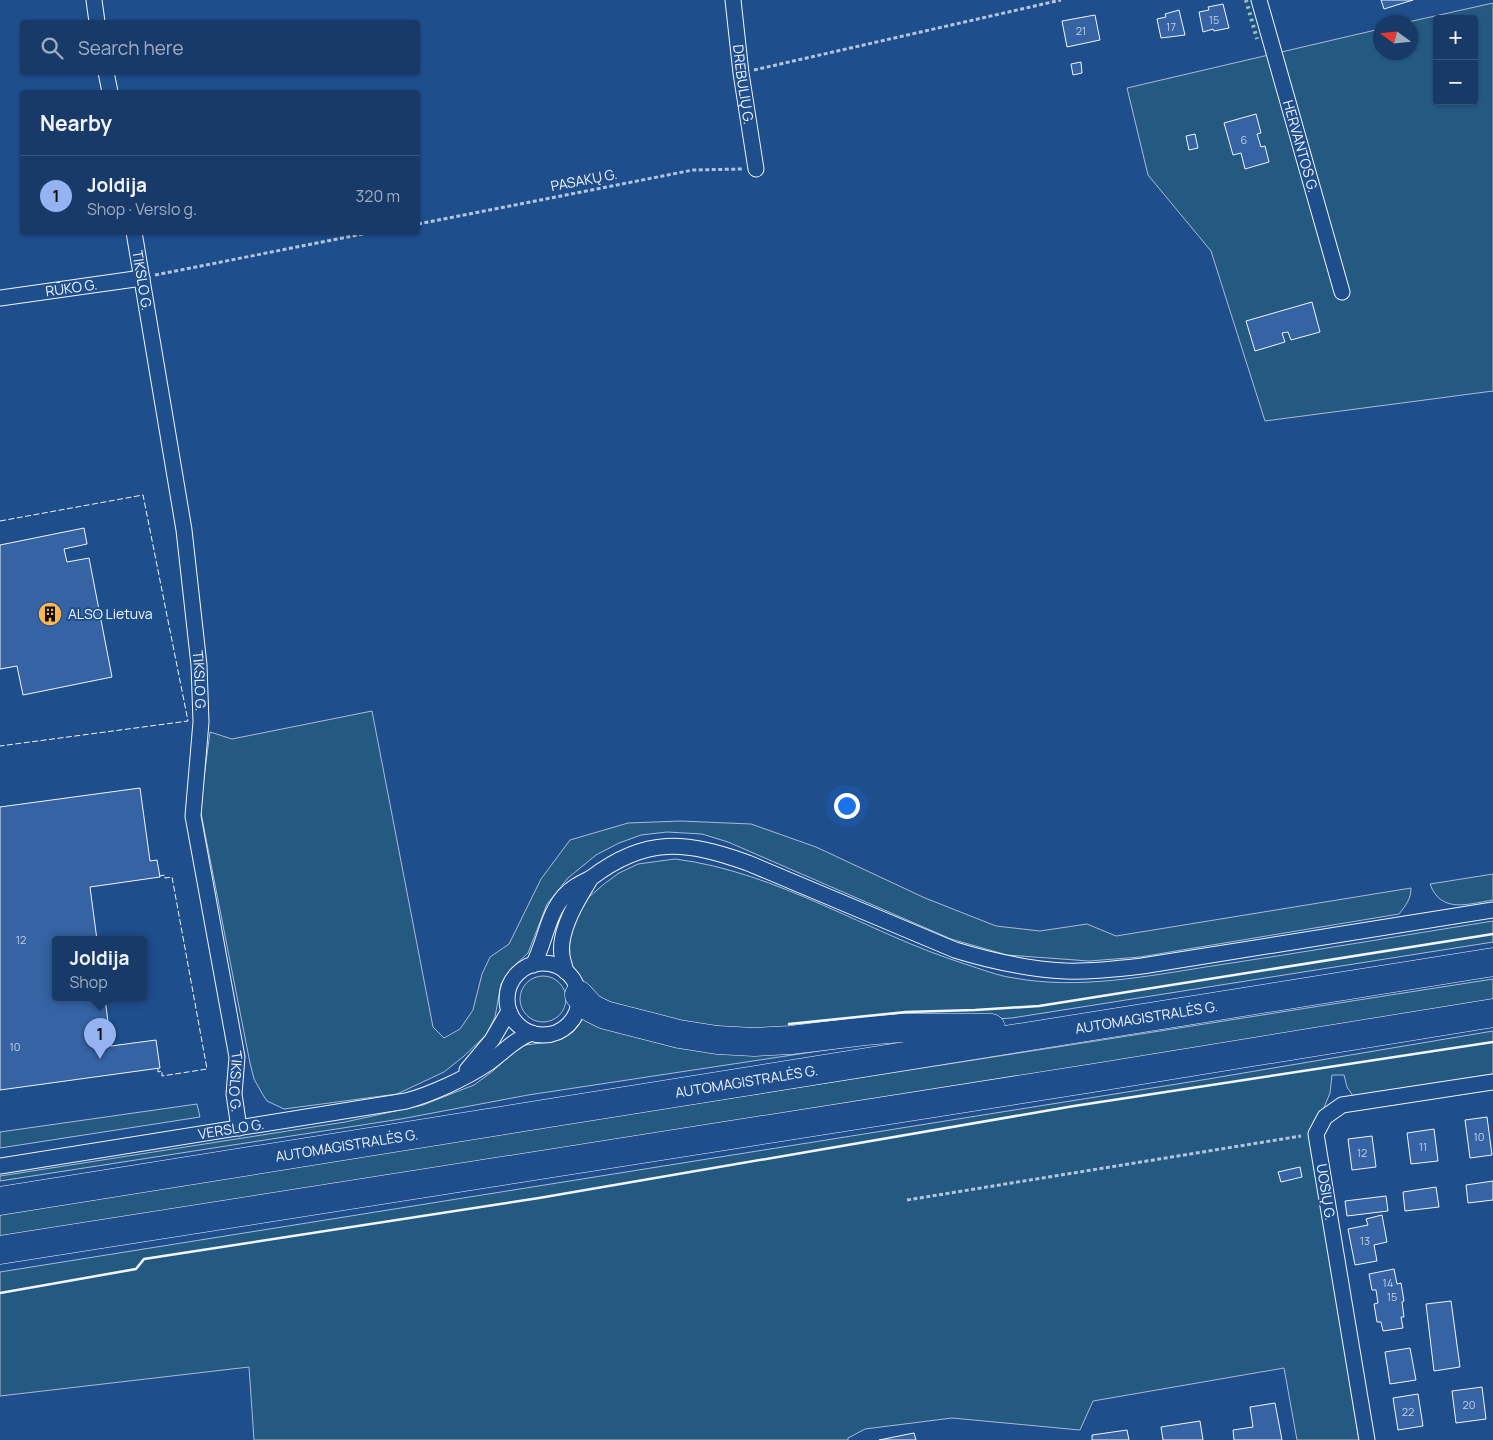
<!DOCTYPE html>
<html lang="en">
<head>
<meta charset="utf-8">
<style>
  body { margin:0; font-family:Manrope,sans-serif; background:#244571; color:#f1f3f6 }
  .controls { position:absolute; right:15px; top:15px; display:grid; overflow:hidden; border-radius:5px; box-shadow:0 1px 4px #0004 }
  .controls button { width:45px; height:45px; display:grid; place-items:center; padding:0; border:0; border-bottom:1px solid #36547d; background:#173a69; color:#f1f3f6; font:25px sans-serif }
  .compass { position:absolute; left:1373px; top:15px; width:45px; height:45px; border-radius:50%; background:#173a69; box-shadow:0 1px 4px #0004; rotate:285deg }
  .you { position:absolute; left:846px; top:805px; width:18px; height:18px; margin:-12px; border:4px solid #fff; border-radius:50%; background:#1a73e8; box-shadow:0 0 0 8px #1a73e833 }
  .badge { display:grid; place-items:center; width:32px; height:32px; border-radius:50%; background:#95b2f1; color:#111; font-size:16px; font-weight:700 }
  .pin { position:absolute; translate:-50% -41px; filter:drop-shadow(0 1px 2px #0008) }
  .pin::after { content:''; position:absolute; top:26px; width:18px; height:15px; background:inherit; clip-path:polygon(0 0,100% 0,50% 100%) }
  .popup { position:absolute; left:52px; top:936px; width:95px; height:65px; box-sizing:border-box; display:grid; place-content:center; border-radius:5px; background:#173a69; filter:drop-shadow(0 1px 4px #0005); font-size:16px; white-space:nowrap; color:#9eadc0 }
  .popup b { font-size:19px; color:#f1f3f6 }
  .popup::after { content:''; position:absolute; left:50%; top:100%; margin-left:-10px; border:10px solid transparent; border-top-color:#173a69 }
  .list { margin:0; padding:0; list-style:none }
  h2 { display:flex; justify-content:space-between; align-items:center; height:65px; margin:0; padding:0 20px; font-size:21px }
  h2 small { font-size:16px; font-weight:400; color:#9eadc0 }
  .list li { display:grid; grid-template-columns:32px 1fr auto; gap:15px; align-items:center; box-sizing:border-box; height:80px; padding:0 20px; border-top:1px solid #36547d }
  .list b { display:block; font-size:19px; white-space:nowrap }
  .list p { margin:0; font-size:16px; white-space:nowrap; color:#9eadc0 }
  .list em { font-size:16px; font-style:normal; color:#9eadc0 }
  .icon { flex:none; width:28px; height:28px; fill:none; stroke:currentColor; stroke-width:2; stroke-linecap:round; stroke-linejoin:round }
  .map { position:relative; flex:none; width:1493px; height:1440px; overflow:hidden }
  .search { position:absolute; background:#173a69; box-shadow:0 1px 4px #0004; left:20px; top:20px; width:400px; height:55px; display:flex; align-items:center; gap:12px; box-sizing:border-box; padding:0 18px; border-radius:5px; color:#9eadc0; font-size:19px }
  .panel { position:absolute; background:#173a69; box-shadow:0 1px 4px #0004; left:20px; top:90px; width:400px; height:145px; border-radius:5px }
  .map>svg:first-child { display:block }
  .green { fill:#245a82; stroke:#a8bbd7; fill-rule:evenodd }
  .building { fill:#3563a3; stroke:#f2f6ff }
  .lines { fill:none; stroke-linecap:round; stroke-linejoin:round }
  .street-casing { stroke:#f2f6ff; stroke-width:17 }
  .highway-casing { stroke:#f2f6ff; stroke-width:29 }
  .path { stroke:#b3c4dc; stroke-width:3; stroke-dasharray:4 2.5; stroke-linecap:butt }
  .street { stroke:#1f4e8c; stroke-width:15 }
  .highway { stroke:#1f4e8c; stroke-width:28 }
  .hedge { stroke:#97c8a6; stroke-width:4; stroke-dasharray:2.5 4; stroke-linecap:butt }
  .fence { stroke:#f2f6ff; stroke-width:1; stroke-dasharray:6 2.5; stroke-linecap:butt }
  .wall { stroke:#f2f6ff; stroke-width:2.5 }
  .labels { text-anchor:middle; stroke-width:4; stroke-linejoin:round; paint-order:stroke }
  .number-label { font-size:11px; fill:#c3d1e8 }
  .street-label { font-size:14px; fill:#f2f6ff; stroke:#1f4e8c }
  .poi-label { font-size:14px; fill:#f2f6ff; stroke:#1f4e8c; text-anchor:start }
</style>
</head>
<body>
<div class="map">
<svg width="1493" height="1440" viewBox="0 0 1493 1440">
  <rect width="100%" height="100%" fill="#1f4e8c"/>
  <path class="green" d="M1493,3V391L1265,421L1211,251L1148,175L1127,88L1380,29V52H1410V22H1408ZM1437,19H1474V101H1437Z
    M372,711L433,1027L444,1038L460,1029L473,1010L482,974L490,957L509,944L541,879L570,840L628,823L681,821L751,824L816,847L925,898L996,926L1040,931L1087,924L1116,936L1411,888C1411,899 1406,905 1399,914L1140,957L1089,961L1007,955L951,939L728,842L702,834L667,832L641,835L619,843L596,855L568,878L547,904L528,953L510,970L501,984L495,1017L486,1035L464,1056L444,1072L397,1094L284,1109L267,1101L263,1095L254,1079L250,1063L200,808L210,732L232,739Z
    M675,859C779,872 867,933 965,964C981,969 998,976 1014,978C1079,990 1148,976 1212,966C1306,952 1399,936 1493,921V942L1012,1018L740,1035L609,1008L581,984L571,963L568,953V936L577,916L589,897L604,884L619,873L638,864Z
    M1493,874V900C1468,904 1441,914 1430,884Z
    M520 999a23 23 0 1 1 46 0a23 23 0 1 1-46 0Z
    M1493,979V1001L0,1239V1212Z
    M585,1015L646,1034L905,1038L528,1095L401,1119L0,1181V1176L345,1122L423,1105L474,1085L493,1071L517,1049L525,1045L550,1042L562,1039L573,1032Z
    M1493,1031V1075L1353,1096L1347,1087L1344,1075H1332L1330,1093L1311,1139L1359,1440H1297L1284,1368L1093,1401L1080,1430L952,1418L865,1429L848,1438V1440H254L249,1367L0,1396V1272L1202,1080Z
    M197,1104L200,1117L0,1148V1132Z"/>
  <path class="building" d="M1381,0H1413L1384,9Z
    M1223,4L1229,28L1214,31L1213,29L1203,32L1199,12L1209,10L1208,7Z
    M1179,10L1185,35L1161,38L1157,19L1166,17L1165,14Z
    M1095,15L1100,40L1067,47L1062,21Z
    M1081,62L1082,73L1073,75L1071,64Z
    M1256,114L1261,133L1257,134L1261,147L1265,146L1269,162L1245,169L1241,153L1233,155L1224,123Z
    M1195,134L1198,148L1189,150L1186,136Z
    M1312,302L1320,332L1291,340L1288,332L1282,333L1285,342L1255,351L1246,321Z
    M84,528L87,544L64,549L67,562L89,558L112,677L23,695L17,666L0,669V545Z
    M140,788L150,861L157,860L160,877L90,887L97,940H56V998H105L111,1046L156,1040L160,1068L0,1090V807Z
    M1487,1117L1492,1155L1470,1158L1465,1120Z
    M1434,1129L1438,1161L1411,1164L1407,1133Z
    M1372,1136L1376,1167L1352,1170L1348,1139Z
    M1300,1167L1302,1177L1281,1182L1278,1172Z
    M1493,1181V1200L1468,1203L1466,1185Z
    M1436,1187L1439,1207L1405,1211L1403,1192Z
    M1386,1196L1388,1211L1347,1216L1345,1201Z
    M1382,1215L1387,1242L1374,1245L1377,1261L1355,1265L1348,1229L1368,1225L1366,1219Z
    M1394,1269L1397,1284L1401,1283L1404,1301L1402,1302L1404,1317H1401L1403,1328L1383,1331L1381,1322H1377L1374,1304L1378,1303L1376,1290H1372L1369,1274Z
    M1451,1301L1460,1367L1434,1371L1426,1304Z
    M1410,1348L1416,1380L1390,1384L1385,1352Z
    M1482,1387L1486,1419L1456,1423L1452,1391Z
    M1418,1394L1423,1426L1398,1430L1393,1398Z
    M1275,1403L1282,1440H1234L1233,1430L1253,1427L1250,1407Z
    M1200,1421L1203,1440H1163L1161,1427Z
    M1127,1430L1129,1440H1092V1435Z
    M914,1433L916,1440H879Z"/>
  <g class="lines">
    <g class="street-casing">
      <g id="street">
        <path d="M94,0L97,22"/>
        <path id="s1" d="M733,0L741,73L756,169"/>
        <path id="s2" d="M1259,0L1342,292"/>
        <path d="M106,72L110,92"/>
        <path id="s3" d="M134,232L184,530L199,665L201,722L193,816L237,1057L234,1094L239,1128"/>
        <path id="s4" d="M0,298L142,278"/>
        <path d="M591,878C646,836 686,841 748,863L955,950C991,961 1027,969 1065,971C1091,972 1116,969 1142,966L1493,910"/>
        <circle cx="543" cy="999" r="36"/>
        <path d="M533,965C545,944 547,914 565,895C572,887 581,883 591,878C578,899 558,931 562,956C563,962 565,967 566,972"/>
        <path d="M467,1070L492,1040L509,1011"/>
        <path id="s5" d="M0,1166L406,1101C432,1094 464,1079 487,1064C502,1054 514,1039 532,1033"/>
        <path d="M1367,1440L1316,1134L1325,1117L1342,1105L1493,1082"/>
      </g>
    </g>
    <g class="highway-casing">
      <g id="highway">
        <path d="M579,995L591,1008L605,1015L679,1034L717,1040L754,1042L791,1040L865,1031L901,1028H991"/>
        <path id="s6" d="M0,1201L1493,962"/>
        <path d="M0,1250L1093,1078L1493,1013"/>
      </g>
    </g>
    <path class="path" d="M754,70L1061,0
      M418,224L693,170L742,169
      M155,275L373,232
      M907,1200L1301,1136"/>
    <use href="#street" class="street"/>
    <use href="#highway" class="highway"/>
    <path class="hedge" d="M1246,0L1257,39"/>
    <path class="fence" d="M0,521L143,495L188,721L0,746
      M158,1069V1072L162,1071V1076L207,1069L172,877L165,878V875L159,876"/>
    <path class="wall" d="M789,1024L906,1012L975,1010L1039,1006L1493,934
      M0,1293L136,1269L144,1259L539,1198L1074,1106L1493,1042"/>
  </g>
  <defs>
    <g id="building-disc" transform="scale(1.25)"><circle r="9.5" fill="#ffb74d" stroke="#1f4e8c"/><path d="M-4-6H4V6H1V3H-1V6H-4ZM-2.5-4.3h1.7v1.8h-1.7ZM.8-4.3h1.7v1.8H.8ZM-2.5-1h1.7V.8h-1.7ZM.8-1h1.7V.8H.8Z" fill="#111"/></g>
  </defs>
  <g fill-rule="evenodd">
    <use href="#building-disc" x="50" y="614"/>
  </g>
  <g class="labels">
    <g class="number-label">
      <text x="1214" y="24">15</text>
      <text x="1171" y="31">17</text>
      <text x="1081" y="35">21</text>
      <text x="1244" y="144">6</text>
      <text x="21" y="944">12</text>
      <text x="15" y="1051">10</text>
      <text x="1479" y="1141">10</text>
      <text x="1423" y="1151">11</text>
      <text x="1362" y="1157">12</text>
      <text x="1365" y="1245">13</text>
      <text x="1388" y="1287">14</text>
      <text x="1392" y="1301">15</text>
      <text x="1469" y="1409">20</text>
      <text x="1408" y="1416">22</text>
    </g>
    <g class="street-label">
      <text dy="5" stroke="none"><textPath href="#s1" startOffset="85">DREBULIŲ G.</textPath></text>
      <text dy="5" stroke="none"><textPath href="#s2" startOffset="152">HERVANTOS G.</textPath></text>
      <text transform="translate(584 180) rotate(-11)" y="5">PASAKŲ G.</text>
      <text dy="5" stroke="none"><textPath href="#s3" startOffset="49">TIKSLO G.</textPath></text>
      <text dy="5" stroke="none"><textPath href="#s4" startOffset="72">RŪKO G.</textPath></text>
      <text dy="5" stroke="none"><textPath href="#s3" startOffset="454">TIKSLO G.</textPath></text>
      <text dy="5" stroke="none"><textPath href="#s6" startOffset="1161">AUTOMAGISTRALĖS G.</textPath></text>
      <text dy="5" stroke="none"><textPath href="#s3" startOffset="859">TIKSLO G.</textPath></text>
      <text dy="5" stroke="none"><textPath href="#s6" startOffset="756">AUTOMAGISTRALĖS G.</textPath></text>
      <text dy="5" stroke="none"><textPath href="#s5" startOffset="234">VERSLO G.</textPath></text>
      <text dy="5" stroke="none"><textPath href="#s6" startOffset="351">AUTOMAGISTRALĖS G.</textPath></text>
      <text transform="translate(1326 1192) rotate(81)" y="5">UOSIŲ G.</text>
    </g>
    <g class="poi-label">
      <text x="68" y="619">ALSO Lietuva</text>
    </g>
  </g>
</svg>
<div class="controls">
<button>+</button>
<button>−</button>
</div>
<svg class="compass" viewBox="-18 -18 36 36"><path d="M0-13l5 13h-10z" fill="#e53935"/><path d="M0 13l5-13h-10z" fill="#9eadc0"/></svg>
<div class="you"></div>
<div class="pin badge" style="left:100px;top:1059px">1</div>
<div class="popup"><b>Joldija</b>Shop</div>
<div class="search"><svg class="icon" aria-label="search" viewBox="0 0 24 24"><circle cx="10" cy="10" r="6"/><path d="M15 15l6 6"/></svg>Search here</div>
<section class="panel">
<h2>Nearby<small></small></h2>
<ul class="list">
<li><span class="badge">1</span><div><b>Joldija</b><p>Shop · Verslo g.</p></div><em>320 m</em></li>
</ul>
</section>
</div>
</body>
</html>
